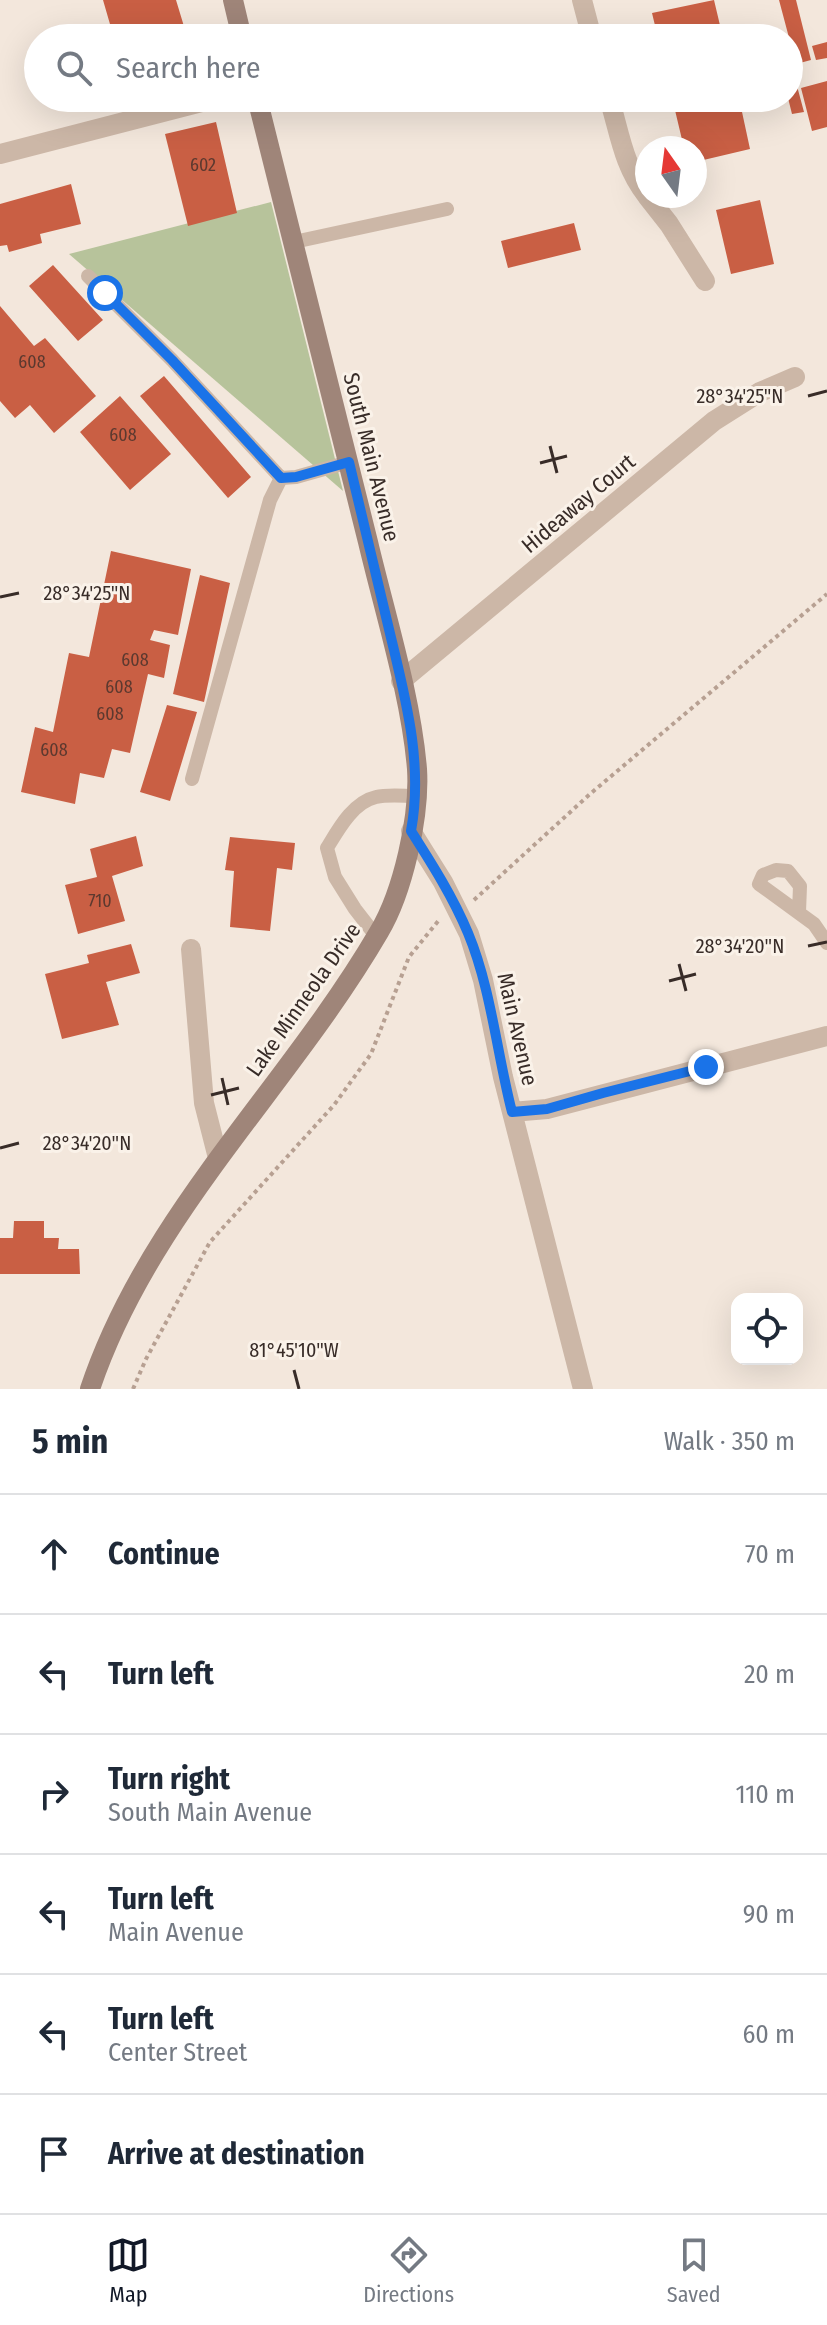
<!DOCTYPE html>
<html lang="en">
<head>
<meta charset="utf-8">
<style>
  body { margin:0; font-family:"Fira Sans Condensed",sans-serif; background:#f2f2f3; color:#1f2937 }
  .controls { position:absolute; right:24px; bottom:24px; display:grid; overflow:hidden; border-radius:16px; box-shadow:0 8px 32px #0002 }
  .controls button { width:72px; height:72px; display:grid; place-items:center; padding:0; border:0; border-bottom:2px solid #e0e1e3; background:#fff; color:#1f2937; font:40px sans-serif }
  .compass { position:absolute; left:635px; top:136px; width:72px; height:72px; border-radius:50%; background:#fff; box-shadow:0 8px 32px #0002; rotate:346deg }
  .stop { position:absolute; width:24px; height:24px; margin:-18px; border:6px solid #1a73e8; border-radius:50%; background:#fff }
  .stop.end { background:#1a73e8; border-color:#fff; box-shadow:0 2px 8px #0008 }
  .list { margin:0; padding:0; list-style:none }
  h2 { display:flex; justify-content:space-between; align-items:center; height:104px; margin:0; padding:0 32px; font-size:34px }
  h2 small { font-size:26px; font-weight:400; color:#747a83 }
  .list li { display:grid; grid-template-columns:52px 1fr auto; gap:24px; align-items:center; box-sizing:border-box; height:120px; padding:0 32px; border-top:2px solid #e0e1e3 }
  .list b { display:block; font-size:30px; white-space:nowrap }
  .list p { margin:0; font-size:26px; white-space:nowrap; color:#747a83 }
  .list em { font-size:26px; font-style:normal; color:#747a83 }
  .icon { flex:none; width:44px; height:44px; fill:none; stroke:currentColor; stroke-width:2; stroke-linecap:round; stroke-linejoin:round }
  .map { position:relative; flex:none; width:827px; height:1389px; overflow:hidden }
  .search { position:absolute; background:#fff; box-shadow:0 8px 32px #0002; left:24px; right:24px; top:24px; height:88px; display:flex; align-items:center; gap:20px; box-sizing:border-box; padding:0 28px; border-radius:44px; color:#747a83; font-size:30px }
  .sheet { height:824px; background:#fff }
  nav { display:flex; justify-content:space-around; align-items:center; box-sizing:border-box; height:112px; border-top:2px solid #e0e1e3; background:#fff; font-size:22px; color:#747a83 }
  nav a { display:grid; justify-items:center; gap:4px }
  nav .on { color:#111827 }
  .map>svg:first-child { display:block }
  .green { fill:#b7c39b }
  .building { fill:#c95f44 }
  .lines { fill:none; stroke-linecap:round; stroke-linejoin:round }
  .path { stroke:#b7a092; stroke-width:4; stroke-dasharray:4 4; stroke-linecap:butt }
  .lane { stroke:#ccb7a7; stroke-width:14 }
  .street { stroke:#ccb7a7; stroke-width:20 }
  .secondary { stroke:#9f8579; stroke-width:20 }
  .route { stroke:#1a73e8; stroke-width:10 }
  .ticks { fill:none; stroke:#382c28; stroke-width:3 }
  .labels { text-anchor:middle; stroke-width:6; stroke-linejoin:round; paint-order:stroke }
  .number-label { font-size:18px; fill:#5c392f }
  .street-label { font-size:22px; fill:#382c28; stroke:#faf2e9 }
  .ticks-label { font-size:20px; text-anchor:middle; fill:#382c28; stroke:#faf2e9; stroke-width:6; stroke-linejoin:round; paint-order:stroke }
</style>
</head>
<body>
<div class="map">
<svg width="827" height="1389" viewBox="0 0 827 1389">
  <rect width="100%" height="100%" fill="#f3e7dc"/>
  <path class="green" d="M271,202L343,491L69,254Z"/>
  <path class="building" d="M103,0H176L186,33L169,38H114Z
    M714,0L723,38H658L652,13Z
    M779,0H796L811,60L796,64Z
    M827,42V58L816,60L812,46Z
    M827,81V127L812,131L801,88Z
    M797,86L804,112L792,114L788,98L789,88Z
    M710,98H739L750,149L695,162V148H684L674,106Z
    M216,122L237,213L188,226L165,134Z
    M71,184L81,224L40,234L42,243L9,252L7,245L0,246V204Z
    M760,200L774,264L731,274L716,210Z
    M574,223L581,250L508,268L501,241Z
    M53,265L103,320L78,341L29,286Z
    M0,306L34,346L45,338L96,396L54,433L30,405L15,418L0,401Z
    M164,376L251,477L228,498L140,396Z
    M120,396L171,454L130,490L80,432Z
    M111,551L191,569L178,635L154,630L150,640L170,645L164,678L148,674L130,753L112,749L104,778L80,773L75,804L21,792L35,727L53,732L69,653L89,657Z
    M200,575L230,583L204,702L173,694Z
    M167,705L197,712L170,801L140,792Z
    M136,836L143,866L112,876L125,921L78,934L65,885L97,877L90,849Z
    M230,837L295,843L292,870L277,868L270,931L230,927L234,871L225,870Z
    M131,944L140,973L106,982L119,1025L62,1039L45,974L89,963L87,955Z
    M14,1221H44V1238H59L58,1249H79L80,1274H0V1238H13Z"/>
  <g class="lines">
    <path class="path" d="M474,900L590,794L827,594
      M133,1389L146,1359L210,1242L334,1105L371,1054L409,957L439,920"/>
    <path class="lane" d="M294,242L447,209
      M88,276L172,360L281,478L296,477L349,462
      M192,779L270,500L281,478
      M799,912L800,886L788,871L776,870L763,875L759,884L814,924L827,943
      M376,936L355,909L335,877L327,848C338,830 353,802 376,797C388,794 404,796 416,796"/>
    <path class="street" d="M582,0L592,38
      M609,98C620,134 623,165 647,196
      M0,154L217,98
      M647,196L669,224L705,281
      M401,681L714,421L760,392L795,377
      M411,831L443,882L469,934L483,980L503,1077L583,1389
      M191,949L204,1103L218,1158
      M512,1112L547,1109L827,1036"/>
    <path class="secondary" d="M233,0L242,38
      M90,1389C148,1215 288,1088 379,932C403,892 420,816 417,769C411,696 385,614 368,542C332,394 295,246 257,98"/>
  </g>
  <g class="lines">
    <path class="route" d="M105,293L172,360L281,478L296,477L349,462C362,516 375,570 388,625C404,693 424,761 411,831C432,864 453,897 468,933C491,988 497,1054 512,1112L547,1109L603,1093L706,1067"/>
  </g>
  <path class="ticks" d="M808,396L827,391M550,446L557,473M540,463L567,456M0,597L19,593M808,946L827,942M679,964L686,991M669,981L696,974M222,1078L228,1105M211,1095L239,1088M0,1148L19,1143M294,1370L299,1389"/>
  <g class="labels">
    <g class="number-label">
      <text x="203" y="171">602</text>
      <text x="32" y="368">608</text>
      <text x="123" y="441">608</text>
      <text x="135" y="666">608</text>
      <text x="119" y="693">608</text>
      <text x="110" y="720">608</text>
      <text x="54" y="756">608</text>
      <text x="100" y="907">710</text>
    </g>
    <g class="street-label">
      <text transform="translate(372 457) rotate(76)" y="8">South Main Avenue</text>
      <text transform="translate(578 503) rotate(-40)" y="8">Hideaway Court</text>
      <text transform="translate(303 999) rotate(-55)" y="8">Lake Minneola Drive</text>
      <text transform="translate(518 1029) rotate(77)" y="8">Main Avenue</text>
    </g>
  </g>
  <g class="ticks-label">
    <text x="740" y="403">28°34'25"N</text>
    <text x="87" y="600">28°34'25"N</text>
    <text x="740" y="953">28°34'20"N</text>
    <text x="87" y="1150">28°34'20"N</text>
    <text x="294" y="1357">81°45'10"W</text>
  </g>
</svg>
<div class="controls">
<button><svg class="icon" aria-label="locate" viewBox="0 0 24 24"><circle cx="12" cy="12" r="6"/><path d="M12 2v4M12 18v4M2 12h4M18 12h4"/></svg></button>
</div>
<svg class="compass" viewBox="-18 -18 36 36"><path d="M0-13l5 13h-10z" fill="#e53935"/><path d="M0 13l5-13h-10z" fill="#747a83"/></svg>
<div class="stop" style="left:105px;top:293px"></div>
<div class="stop end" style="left:706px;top:1067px"></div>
<div class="search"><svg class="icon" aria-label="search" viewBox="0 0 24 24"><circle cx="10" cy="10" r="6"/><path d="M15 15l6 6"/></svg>Search here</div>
</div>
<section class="sheet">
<h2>5 min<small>Walk · 350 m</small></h2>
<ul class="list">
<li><svg class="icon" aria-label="ahead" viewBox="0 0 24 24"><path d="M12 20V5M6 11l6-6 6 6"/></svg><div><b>Continue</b></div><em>70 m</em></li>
<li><svg class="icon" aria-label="left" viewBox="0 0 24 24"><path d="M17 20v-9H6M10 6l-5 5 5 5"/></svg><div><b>Turn left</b></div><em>20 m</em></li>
<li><svg class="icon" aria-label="right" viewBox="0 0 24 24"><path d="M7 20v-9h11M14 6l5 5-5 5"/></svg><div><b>Turn right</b><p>South Main Avenue</p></div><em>110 m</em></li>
<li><svg class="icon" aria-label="left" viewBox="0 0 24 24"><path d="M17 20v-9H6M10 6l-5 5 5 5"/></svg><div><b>Turn left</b><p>Main Avenue</p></div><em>90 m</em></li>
<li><svg class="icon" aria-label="left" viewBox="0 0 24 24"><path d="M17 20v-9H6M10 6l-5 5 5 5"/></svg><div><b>Turn left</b><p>Center Street</p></div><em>60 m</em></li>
<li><svg class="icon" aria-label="arrive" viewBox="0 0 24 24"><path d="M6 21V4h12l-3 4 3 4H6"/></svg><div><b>Arrive at destination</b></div></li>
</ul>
</section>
<nav>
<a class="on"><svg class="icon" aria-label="map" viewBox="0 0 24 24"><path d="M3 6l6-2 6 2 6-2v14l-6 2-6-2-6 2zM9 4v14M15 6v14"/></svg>Map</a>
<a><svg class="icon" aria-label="directions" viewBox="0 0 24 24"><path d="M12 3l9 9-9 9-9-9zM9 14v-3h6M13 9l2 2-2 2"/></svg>Directions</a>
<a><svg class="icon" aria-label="saved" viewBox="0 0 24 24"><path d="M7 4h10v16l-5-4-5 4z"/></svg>Saved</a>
</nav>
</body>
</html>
